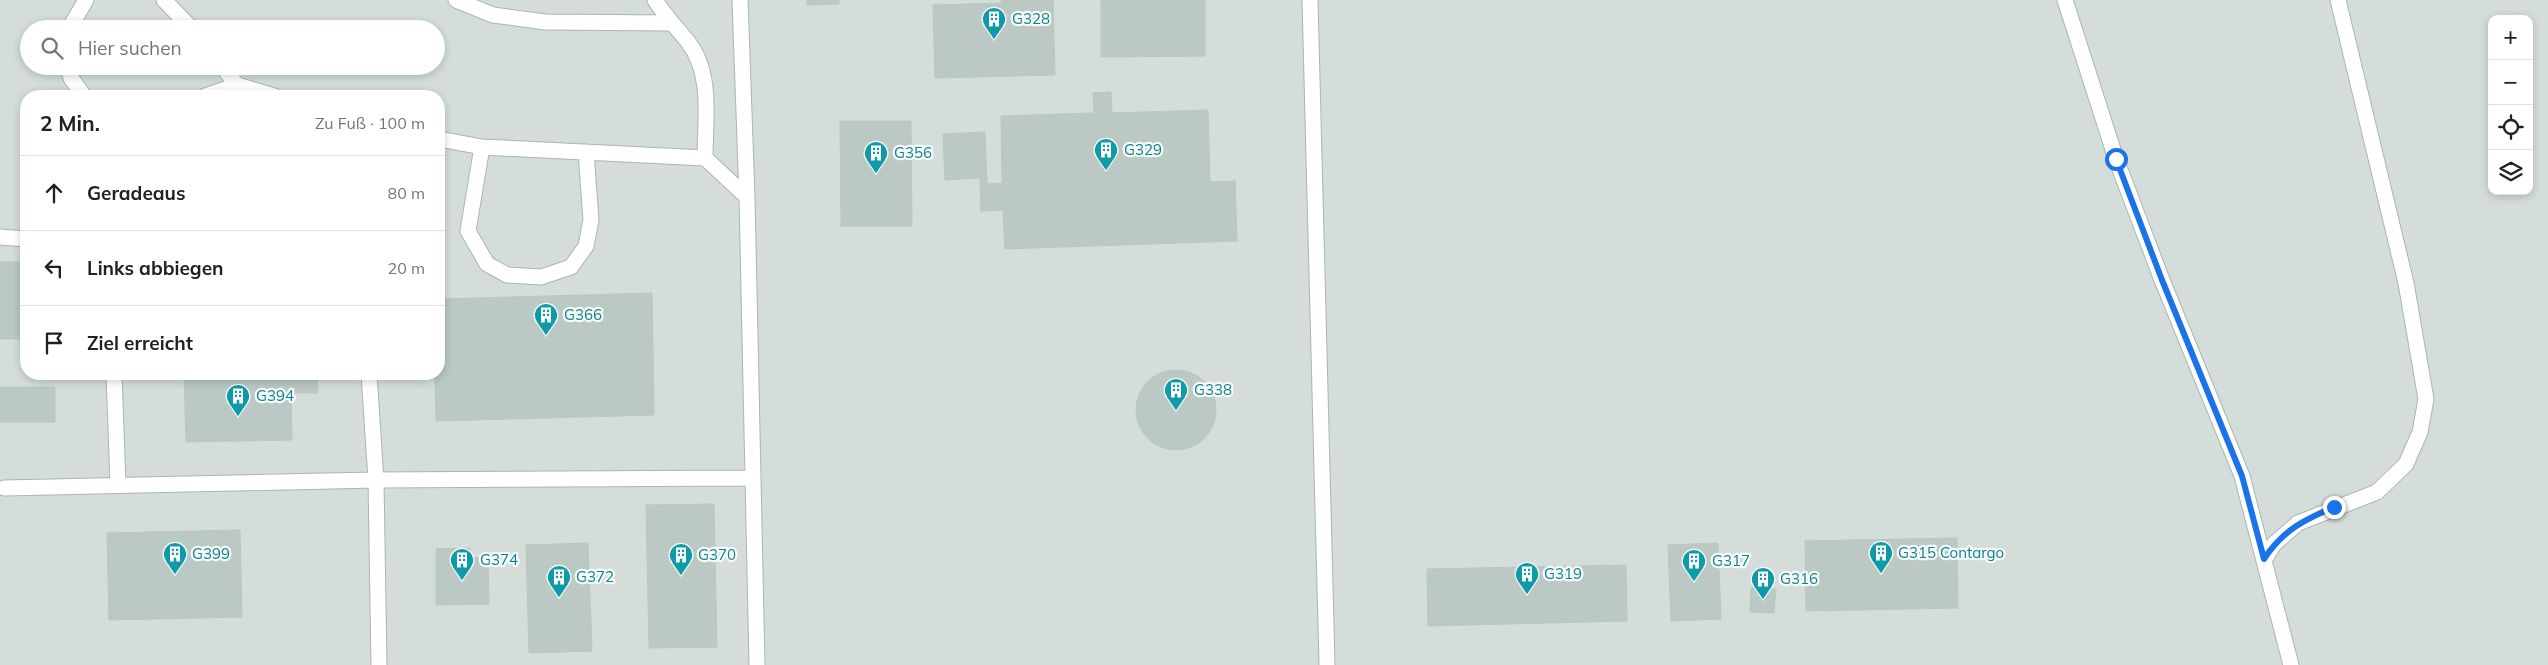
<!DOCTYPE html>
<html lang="de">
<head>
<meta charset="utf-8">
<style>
  body { margin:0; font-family:Mulish,sans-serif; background:#f2f2f2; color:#202124 }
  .controls { position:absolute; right:15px; top:15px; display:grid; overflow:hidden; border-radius:10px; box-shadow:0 2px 8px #0003 }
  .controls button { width:45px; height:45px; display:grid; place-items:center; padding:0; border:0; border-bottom:1px solid #e0e0e0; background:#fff; color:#202124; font:25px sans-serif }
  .stop { position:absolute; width:15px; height:15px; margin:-11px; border:4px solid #1a73e8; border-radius:50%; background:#fff }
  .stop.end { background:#1a73e8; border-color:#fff; box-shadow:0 1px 5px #0008 }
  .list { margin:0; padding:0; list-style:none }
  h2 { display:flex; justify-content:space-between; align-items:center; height:65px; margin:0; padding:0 20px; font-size:21px }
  h2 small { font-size:16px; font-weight:400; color:#757577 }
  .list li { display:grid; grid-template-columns:32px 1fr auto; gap:15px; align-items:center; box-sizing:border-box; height:75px; padding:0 20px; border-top:1px solid #e0e0e0 }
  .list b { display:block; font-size:19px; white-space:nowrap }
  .list em { font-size:16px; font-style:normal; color:#757577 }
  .icon { flex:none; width:28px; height:28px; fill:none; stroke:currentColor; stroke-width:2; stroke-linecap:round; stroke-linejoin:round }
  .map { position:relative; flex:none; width:2548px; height:665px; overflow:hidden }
  .search { position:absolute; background:#fff; box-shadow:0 2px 8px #0003; left:20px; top:20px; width:425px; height:55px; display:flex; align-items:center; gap:12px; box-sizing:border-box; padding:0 18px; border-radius:28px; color:#757577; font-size:19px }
  .panel { position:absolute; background:#fff; box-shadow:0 2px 8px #0003; left:20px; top:90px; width:425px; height:290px; border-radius:20px }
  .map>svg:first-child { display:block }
  .built { fill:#d4ddda; fill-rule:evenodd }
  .building { fill:#bbc8c4; stroke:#b9c7c2 }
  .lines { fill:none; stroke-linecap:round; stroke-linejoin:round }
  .minor-casing { stroke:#a9b6b1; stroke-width:17 }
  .minor { stroke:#fff; stroke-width:15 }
  .route { stroke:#1a73e8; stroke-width:6 }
  .labels { text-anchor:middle; stroke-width:4.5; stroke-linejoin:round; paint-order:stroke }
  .culture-label { font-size:15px; fill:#0d838f; stroke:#f6faf8; text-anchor:start }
</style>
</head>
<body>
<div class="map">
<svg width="2548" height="665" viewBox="0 0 2548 665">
  <rect width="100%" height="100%" fill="#e6eeea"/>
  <path class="built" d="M0,0H2548V665H0ZM2492,19H2529V191H2492ZM29,29H436V66H29ZM26,96H439V374H26Z"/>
  <path class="building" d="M807,0H839V4L807,5Z
    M1001,0H1053L1055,75L935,78L933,5L1002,3Z
    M1101,0H1205V56L1101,57Z
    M1111,92L1112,113L1208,110L1210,182L1235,181L1237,241L1005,249L1003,210L981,211L980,178L945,180L943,134L985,132L987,184L1002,183L1001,116L1094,113L1093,93Z
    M840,121H911L912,226H841Z
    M0,262H26V339H0Z
    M652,293L654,415L436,421L435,374H439V299Z
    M1136 410a40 40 0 1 1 80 0a40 40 0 1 1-80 0Z
    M184,374H317L318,393H291L292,440L186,442Z
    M0,387H55V422H0Z
    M714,504L717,647L649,648L646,505Z
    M240,530L242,617L109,620L107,533Z
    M1957,538L1958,608L1806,611L1805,541Z
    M588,543L592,651L529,653L526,545Z
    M1718,543L1721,619L1671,621L1668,545Z
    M470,548V558L488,557L489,604L436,605V549Z
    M1626,565L1627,621L1428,626L1427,569Z
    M1751,588L1776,589L1774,613L1750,612Z"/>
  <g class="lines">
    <g class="minor-casing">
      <path id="minor" d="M164,0L192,29
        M456,0L493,15L545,22L670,23
        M655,0C665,16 677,28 688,42C713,73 705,121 705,158L747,197
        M740,0L747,197L757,665
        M1310,0L1327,665
        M2065,0L2116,159L2162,280L2242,476L2291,665
        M69,29L86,0
        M67,66L71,78L84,96
        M222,66L237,85L274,96
        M205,96L237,85
        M439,139L482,147L705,158
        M482,147L468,231L487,264L507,275L541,277L571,267L586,246L591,220L586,152
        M0,237L26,239
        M114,374L118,485
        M369,374L376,480L379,665
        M4,488L376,480L752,478
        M2265,559L2274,544L2298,523L2377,492L2406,464L2420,432L2426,399L2406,283L2338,0"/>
    </g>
    <use href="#minor" class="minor"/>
  </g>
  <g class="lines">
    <path class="route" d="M2116,159L2162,280L2242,476L2264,559C2283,530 2304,520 2334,507"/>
  </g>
  <defs>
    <g id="building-pin" transform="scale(1.25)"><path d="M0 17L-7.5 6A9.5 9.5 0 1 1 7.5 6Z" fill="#0f9aa8" stroke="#f6faf8"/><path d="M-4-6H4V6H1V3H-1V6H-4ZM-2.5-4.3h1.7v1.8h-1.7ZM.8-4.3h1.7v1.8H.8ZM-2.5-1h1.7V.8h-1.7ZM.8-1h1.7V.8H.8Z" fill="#fff"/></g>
  </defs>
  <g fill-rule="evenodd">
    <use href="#building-pin" x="994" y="19"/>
    <use href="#building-pin" x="1106" y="150"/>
    <use href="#building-pin" x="876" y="153"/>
    <use href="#building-pin" x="546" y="315"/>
    <use href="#building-pin" x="1176" y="390"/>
    <use href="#building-pin" x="238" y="396"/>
    <use href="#building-pin" x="1881" y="553"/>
    <use href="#building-pin" x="175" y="554"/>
    <use href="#building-pin" x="681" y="555"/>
    <use href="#building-pin" x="462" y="560"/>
    <use href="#building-pin" x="1694" y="561"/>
    <use href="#building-pin" x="1527" y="574"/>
    <use href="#building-pin" x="559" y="577"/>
    <use href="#building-pin" x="1763" y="579"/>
  </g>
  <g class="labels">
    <g class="culture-label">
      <text x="1012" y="24">G328</text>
      <text x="1124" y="155">G329</text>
      <text x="894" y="158">G356</text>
      <text x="564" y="320">G366</text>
      <text x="1194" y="395">G338</text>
      <text x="256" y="401">G394</text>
      <text x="1898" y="558">G315 Contargo</text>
      <text x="192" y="559">G399</text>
      <text x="698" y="560">G370</text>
      <text x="480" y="565">G374</text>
      <text x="1712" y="566">G317</text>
      <text x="1544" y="579">G319</text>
      <text x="576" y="582">G372</text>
      <text x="1780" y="584">G316</text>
    </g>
  </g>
</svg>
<div class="controls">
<button>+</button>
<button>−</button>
<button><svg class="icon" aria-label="locate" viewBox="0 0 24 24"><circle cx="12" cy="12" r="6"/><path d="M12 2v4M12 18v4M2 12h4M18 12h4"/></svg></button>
<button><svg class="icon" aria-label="layers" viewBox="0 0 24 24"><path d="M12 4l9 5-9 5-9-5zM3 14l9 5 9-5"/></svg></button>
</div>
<div class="stop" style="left:2116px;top:159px"></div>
<div class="stop end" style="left:2334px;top:507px"></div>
<div class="search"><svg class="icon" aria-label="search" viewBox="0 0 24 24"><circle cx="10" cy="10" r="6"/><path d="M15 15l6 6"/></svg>Hier suchen</div>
<section class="panel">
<h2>2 Min.<small>Zu Fuß · 100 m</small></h2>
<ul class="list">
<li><svg class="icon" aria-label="ahead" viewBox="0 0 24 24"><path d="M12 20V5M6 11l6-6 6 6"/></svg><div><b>Geradeaus</b></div><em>80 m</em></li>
<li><svg class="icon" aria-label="left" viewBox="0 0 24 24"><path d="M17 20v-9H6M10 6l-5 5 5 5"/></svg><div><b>Links abbiegen</b></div><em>20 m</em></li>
<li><svg class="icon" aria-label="arrive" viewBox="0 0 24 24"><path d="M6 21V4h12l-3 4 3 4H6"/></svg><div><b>Ziel erreicht</b></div></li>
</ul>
</section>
</div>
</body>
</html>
